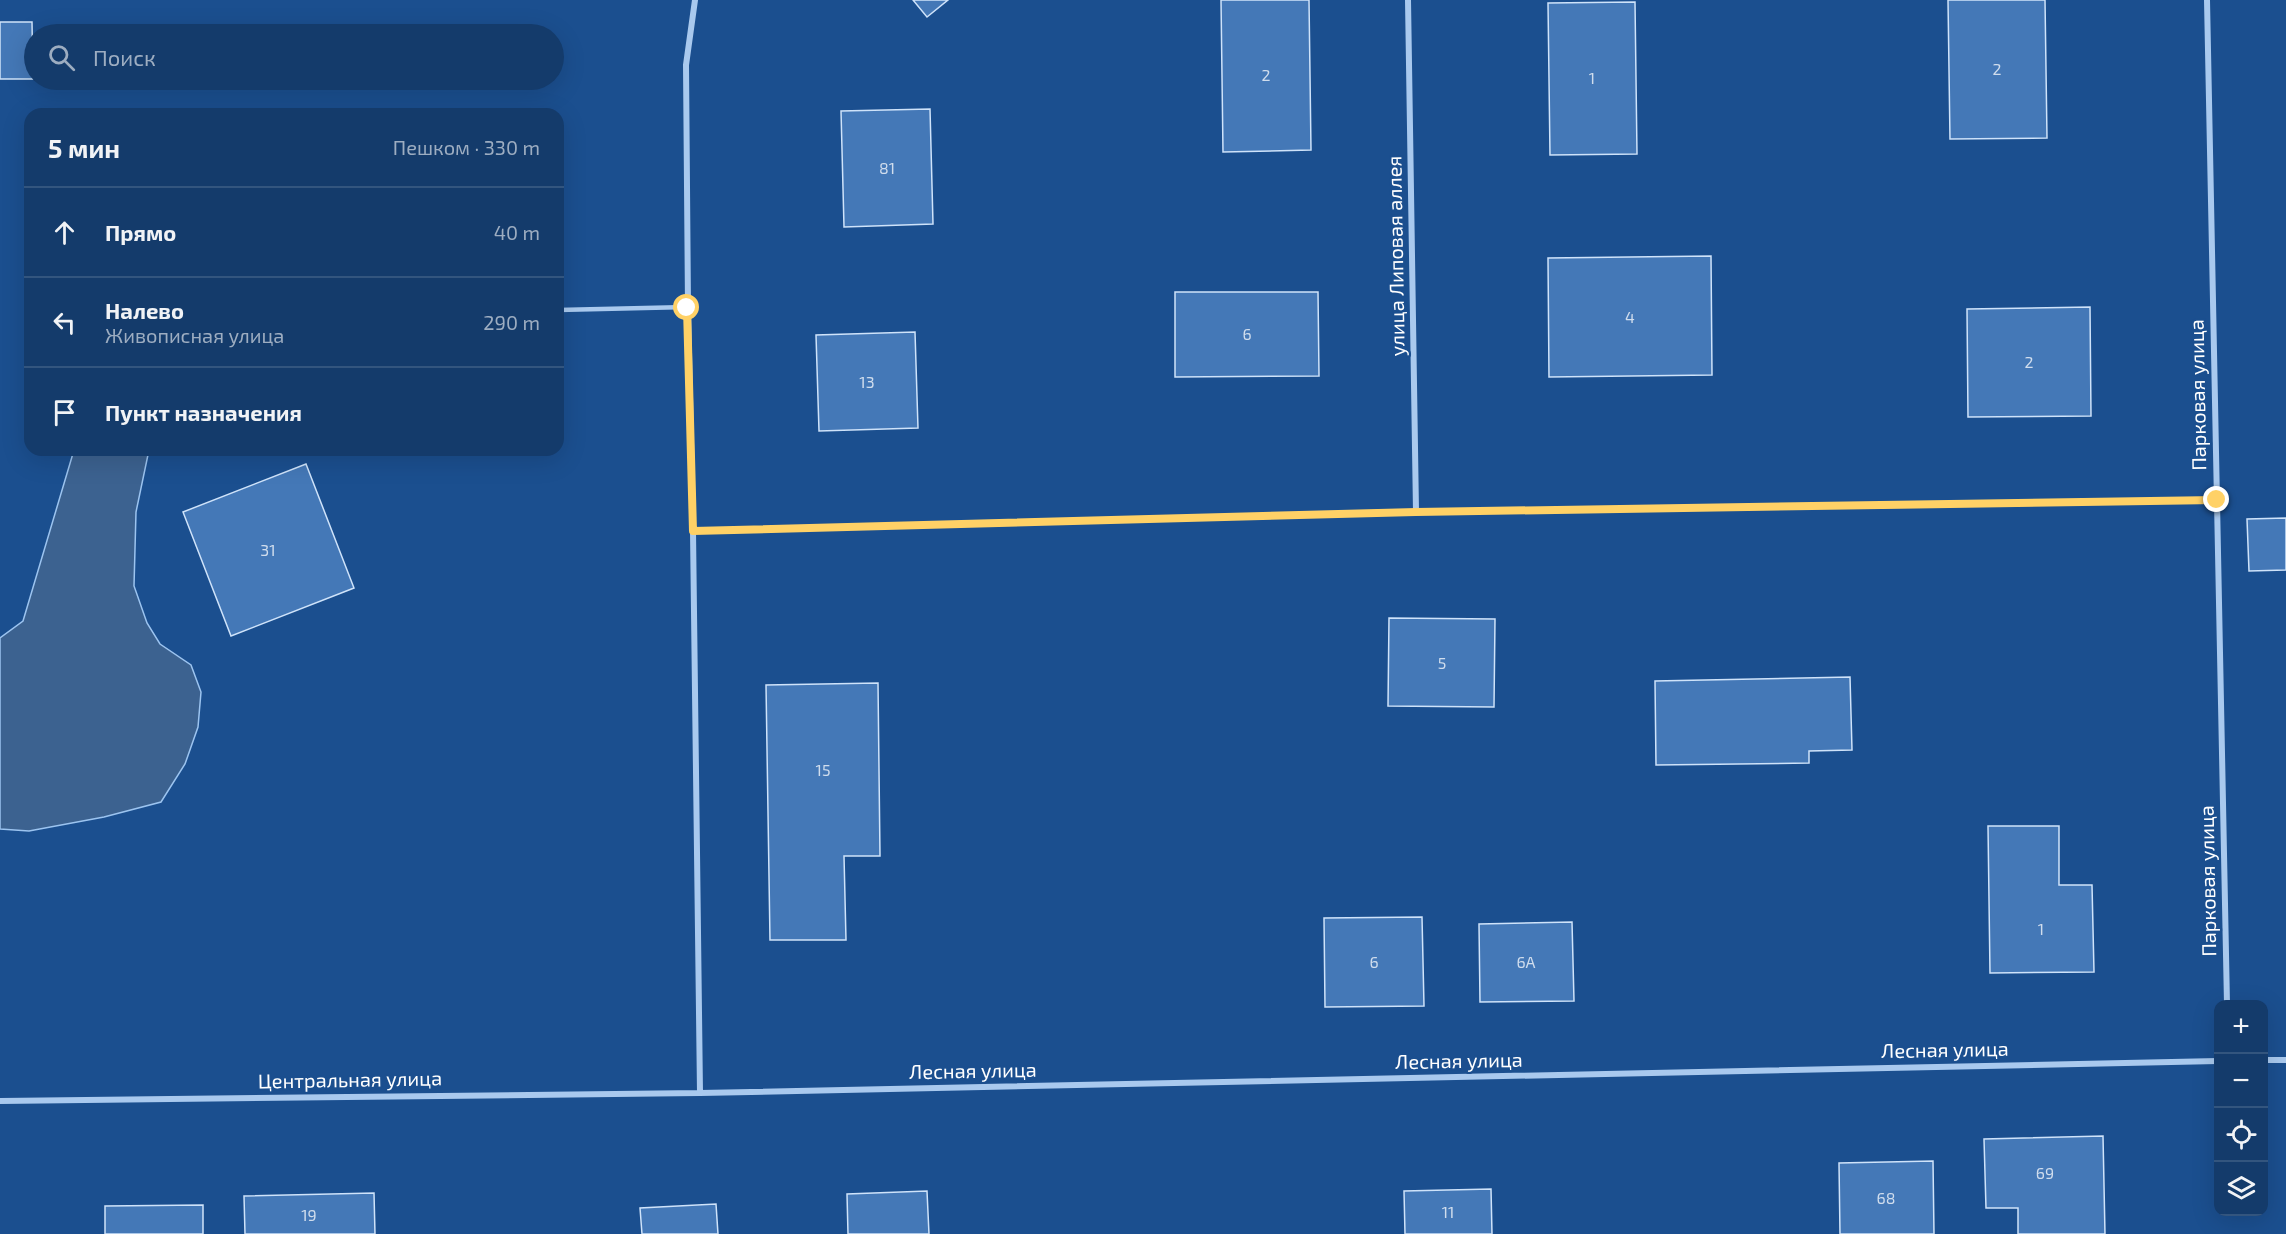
<!DOCTYPE html>
<html lang="ru">
<head>
<meta charset="utf-8">
<style>
  body { margin:0; font-family:"Exo 2",sans-serif; background:#1d4271; color:#f1f3f6 }
  .controls { position:absolute; right:18px; bottom:18px; display:grid; overflow:hidden; border-radius:12px; box-shadow:0 6px 24px #0002 }
  .controls button { width:54px; height:54px; display:grid; place-items:center; padding:0; border:0; border-bottom:2px solid #33557e; background:#143b6b; color:#f1f3f6; font:30px sans-serif }
  .stop { position:absolute; width:18px; height:18px; margin:-14px; border:4px solid #ffd166; border-radius:50%; background:#fff }
  .stop.end { background:#ffd166; border-color:#fff; box-shadow:0 2px 6px #0008 }
  .list { margin:0; padding:0; list-style:none }
  h2 { display:flex; justify-content:space-between; align-items:center; height:78px; margin:0; padding:0 24px; font-size:26px }
  h2 small { font-size:20px; font-weight:400; color:#9dadc1 }
  .list li { display:grid; grid-template-columns:39px 1fr auto; gap:18px; align-items:center; box-sizing:border-box; height:90px; padding:0 24px; border-top:2px solid #33557e }
  .list b { display:block; font-size:22px; white-space:nowrap }
  .list p { margin:0; font-size:20px; white-space:nowrap; color:#9dadc1 }
  .list em { font-size:20px; font-style:normal; color:#9dadc1 }
  .icon { flex:none; width:33px; height:33px; fill:none; stroke:currentColor; stroke-width:2; stroke-linecap:round; stroke-linejoin:round }
  .map { position:relative; flex:none; width:2286px; height:1234px; overflow:hidden }
  .search { position:absolute; background:#143b6b; box-shadow:0 6px 24px #0002; left:24px; top:24px; width:540px; height:66px; display:flex; align-items:center; gap:15px; box-sizing:border-box; padding:0 21px; border-radius:33px; color:#9dadc1; font-size:22px }
  .panel { position:absolute; background:#143b6b; box-shadow:0 6px 24px #0002; left:24px; top:108px; width:540px; height:348px; border-radius:18px }
  .map>svg:first-child { display:block }
  .water { fill:#3c6290; stroke:#9cc4f0; stroke-width:1.5 }
  .building { fill:#4478b7; stroke:#cfe3fa; stroke-width:1.5 }
  .lines { fill:none; stroke-linecap:round; stroke-linejoin:round }
  .service { stroke:#a9c9ee; stroke-width:4.5 }
  .minor { stroke:#a9c9ee; stroke-width:6 }
  .route { stroke:#ffd166; stroke-width:8 }
  .labels { text-anchor:middle; stroke-width:4.5; stroke-linejoin:round; paint-order:stroke }
  .number-label { font-size:16px; fill:#d0dded }
  .street-label { font-size:20px; fill:#fff; stroke:#1b4f8f }
</style>
</head>
<body>
<div class="map">
<svg width="2286" height="1234" viewBox="0 0 2286 1234">
  <rect width="100%" height="100%" fill="#1b4f8f"/>
  <path class="water" d="M74,450H149L136,512L134,586L147,623L160,644L191,665L201,692L198,727L185,764L161,802L104,817L29,831L0,829V638L23,621Z"/>
  <path class="building" d="M913,0H948L927,17Z
    M1221,0H1309L1311,150L1223,152Z
    M1948,0H2045L2047,138L1950,139Z
    M1635,2L1637,154L1550,155L1548,3Z
    M0,22H32L33,79H0Z
    M930,109L933,224L844,227L841,111Z
    M1711,256L1712,375L1549,377L1548,258Z
    M1175,292H1318L1319,376L1175,377Z
    M2090,307L2091,416L1968,417L1967,309Z
    M915,332L918,428L819,431L816,335Z
    M306,464L354,588L231,636L183,512Z
    M2286,518V570L2249,571L2247,519Z
    M1389,618L1495,619L1494,707L1388,706Z
    M1850,677L1852,750L1809,751V763L1656,765L1655,681Z
    M878,683L880,856H844L846,940H770L766,685Z
    M1988,826H2059V885H2092L2094,972L1990,973Z
    M1422,917L1424,1006L1325,1007L1324,918Z
    M1572,922L1574,1001L1480,1002L1479,924Z
    M2103,1136L2105,1234H2018V1208H1986L1984,1139Z
    M1933,1161L1934,1234H1840L1839,1163Z
    M1491,1189L1492,1234H1405L1404,1191Z
    M927,1191L929,1234H848L847,1194Z
    M374,1193L375,1234H245L244,1196Z
    M716,1204L718,1234H642L640,1208Z
    M203,1205V1234H105V1206Z"/>
  <g class="lines">
    <path class="service" d="M558,310L688,307"/>
    <path class="minor" d="M695,0L686,65L688,307L693,531L700,1093
      M1408,0L1416,512
      M2207,0L2227,1004
      M693,531L1416,512L2217,500
      M2264,1060H2286
      M0,1101L700,1093L2218,1061"/>
  </g>
  <g class="lines">
    <path class="route" d="M687,308L693,531L1416,512L2217,500"/>
  </g>
  <g class="labels">
    <g class="number-label">
      <text x="1997" y="75">2</text>
      <text x="1266" y="81">2</text>
      <text x="1592" y="84">1</text>
      <text x="887" y="174">81</text>
      <text x="1630" y="323">4</text>
      <text x="1247" y="340">6</text>
      <text x="2029" y="368">2</text>
      <text x="867" y="388">13</text>
      <text x="268" y="556">31</text>
      <text x="1442" y="669">5</text>
      <text x="823" y="776">15</text>
      <text x="2041" y="935">1</text>
      <text x="1374" y="968">6</text>
      <text x="1526" y="968">6А</text>
      <text x="2045" y="1179">69</text>
      <text x="1886" y="1204">68</text>
      <text x="1448" y="1218">11</text>
      <text x="309" y="1221">19</text>
    </g>
    <g class="street-label">
      <text transform="translate(1396 256) rotate(-91)" y="7">улица Липовая аллея</text>
      <text transform="translate(2198 395) rotate(-91)" y="7">Парковая улица</text>
      <text transform="translate(2208 881) rotate(-91)" y="7">Парковая улица</text>
      <text transform="translate(1945 1050) rotate(-1)" y="7">Лесная улица</text>
      <text transform="translate(1459 1061) rotate(-1)" y="7">Лесная улица</text>
      <text transform="translate(973 1071) rotate(-1)" y="7">Лесная улица</text>
      <text transform="translate(350 1080) rotate(-1)" y="7">Центральная улица</text>
    </g>
  </g>
</svg>
<div class="controls">
<button>+</button>
<button>−</button>
<button><svg class="icon" aria-label="locate" viewBox="0 0 24 24"><circle cx="12" cy="12" r="6"/><path d="M12 2v4M12 18v4M2 12h4M18 12h4"/></svg></button>
<button><svg class="icon" aria-label="layers" viewBox="0 0 24 24"><path d="M12 4l9 5-9 5-9-5zM3 14l9 5 9-5"/></svg></button>
</div>
<div class="stop" style="left:687px;top:308px"></div>
<div class="stop end" style="left:2217px;top:500px"></div>
<div class="search"><svg class="icon" aria-label="search" viewBox="0 0 24 24"><circle cx="10" cy="10" r="6"/><path d="M15 15l6 6"/></svg>Поиск</div>
<section class="panel">
<h2>5 мин<small>Пешком · 330 m</small></h2>
<ul class="list">
<li><svg class="icon" aria-label="ahead" viewBox="0 0 24 24"><path d="M12 20V5M6 11l6-6 6 6"/></svg><div><b>Прямо</b></div><em>40 m</em></li>
<li><svg class="icon" aria-label="left" viewBox="0 0 24 24"><path d="M17 20v-9H6M10 6l-5 5 5 5"/></svg><div><b>Налево</b><p>Живописная улица</p></div><em>290 m</em></li>
<li><svg class="icon" aria-label="arrive" viewBox="0 0 24 24"><path d="M6 21V4h12l-3 4 3 4H6"/></svg><div><b>Пункт назначения</b></div></li>
</ul>
</section>
</div>
</body>
</html>
